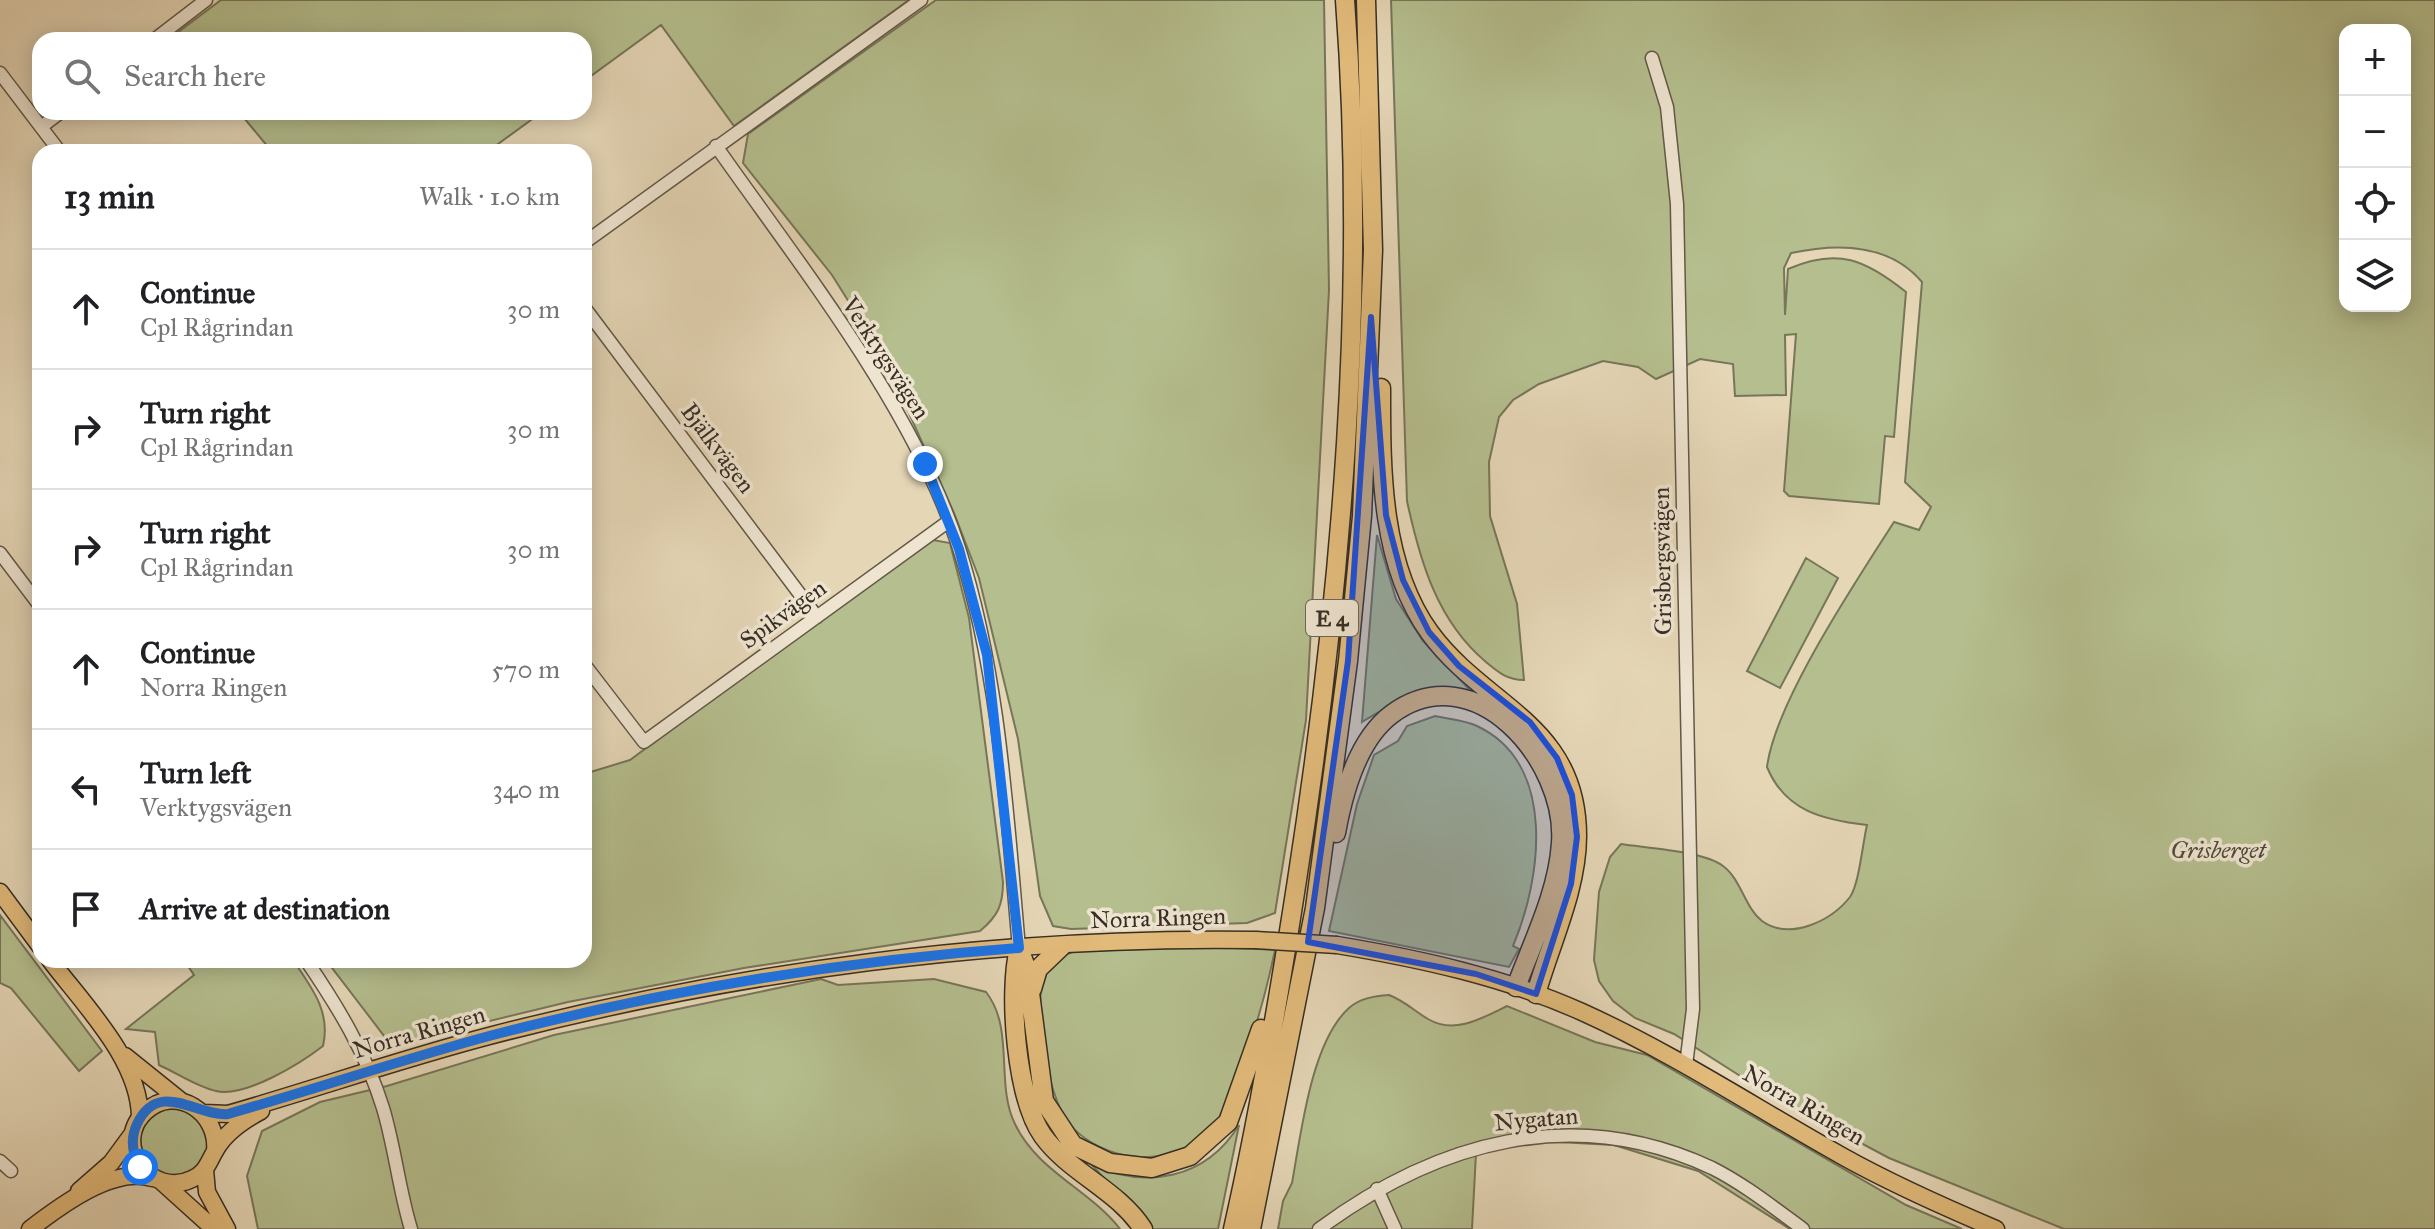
<!DOCTYPE html>
<html lang="en">
<head>
<meta charset="utf-8">
<style>
  body { margin:0; font-family:"IM FELL Great Primer",serif; background:#f2f2f2; color:#202124 }
  .controls { position:absolute; right:24px; top:24px; display:grid; overflow:hidden; border-radius:16px; box-shadow:0 4px 20px #0003 }
  .controls button { width:72px; height:72px; display:grid; place-items:center; padding:0; border:0; border-bottom:2px solid #e0e0e0; background:#fff; color:#202124; font:40px sans-serif }
  .stop { position:absolute; width:24px; height:24px; margin:-18px; border:6px solid #1a73e8; border-radius:50%; background:#fff }
  .stop.end { background:#1a73e8; border-color:#fff; box-shadow:0 2px 8px #0008 }
  .list { margin:0; padding:0; list-style:none }
  h2 { display:flex; justify-content:space-between; align-items:center; height:104px; margin:0; padding:0 32px; font-size:34px }
  h2 small { font-size:26px; font-weight:400; color:#757577 }
  .list li { display:grid; grid-template-columns:52px 1fr auto; gap:24px; align-items:center; box-sizing:border-box; height:120px; padding:0 32px; border-top:2px solid #e0e0e0 }
  .list b { display:block; font-size:30px; white-space:nowrap }
  .list p { margin:0; font-size:26px; white-space:nowrap; color:#757577 }
  .list em { font-size:26px; font-style:normal; color:#757577 }
  .icon { flex:none; width:44px; height:44px; fill:none; stroke:currentColor; stroke-width:2; stroke-linecap:round; stroke-linejoin:round }
  .map { position:relative; flex:none; width:2435px; height:1229px; overflow:hidden }
  .search { position:absolute; background:#fff; box-shadow:0 4px 20px #0003; left:32px; top:32px; width:560px; height:88px; display:flex; align-items:center; gap:20px; box-sizing:border-box; padding:0 28px; border-radius:24px; color:#757577; font-size:30px }
  .panel { position:absolute; background:#fff; box-shadow:0 4px 20px #0003; left:32px; top:144px; width:560px; height:824px; border-radius:24px }
  .map>svg:first-child { display:block }
  .green { fill:#b5be8e; stroke:#767659; stroke-width:2; fill-rule:evenodd }
  .lines { fill:none; stroke-linecap:round; stroke-linejoin:round }
  .minor-casing { stroke:#625848; stroke-width:15 }
  .major-casing { stroke:#362e24; stroke-width:19 }
  .highway-casing { stroke:#362e24; stroke-width:21 }
  .minor { stroke:#eee4d0; stroke-width:12 }
  .major { stroke:#e2bb7b; stroke-width:16 }
  .highway { stroke:#e2bb7b; stroke-width:18 }
  .major-bridge-casing { stroke:#362e24; stroke-width:19; stroke-linecap:butt }
  .major-bridge { stroke:#e2bb7b; stroke-width:16 }
  .route { stroke:#1a73e8; stroke-width:10 }
  .marked { fill:#1d4ed8; fill-opacity:0.2; stroke:#1d4ed8; stroke-width:6; stroke-linejoin:round }
  .labels { text-anchor:middle; stroke-width:7; stroke-linejoin:round; paint-order:stroke }
  .shield { fill:#eee4d0; stroke:#6d6558; stroke-width:2 }
  .shield-label { font-size:22px; font-weight:bold; fill:#362e24 }
  .street-label { font-size:24px; fill:#362e24; stroke:#eee4d0 }
  .park-label { font-size:24px; font-style:italic; fill:#4f4b39; stroke:#eee4d0 }
</style>
</head>
<body>
<div class="map">
<svg width="2435" height="1229" viewBox="0 0 2435 1229">
  <rect width="100%" height="100%" fill="#e5d6b6"/>
  <filter id="stains"><feTurbulence type="fractalNoise" baseFrequency=".0025" numOctaves="4"/><feColorMatrix values="0 0 0 0 .2 0 0 0 0 .09 0 0 0 0 .02 0 0 0 .5 -.17"/></filter>
  <radialGradient id="worn" r=".72"><stop offset=".6" stop-color="#630" stop-opacity="0"/><stop offset="1" stop-color="#630" stop-opacity=".3"/></radialGradient>
  <path class="green" d="M221,0H909L734,126L661,25L584,81V40H176L173,36Z
    M936,0H1324L1329,290L1306,720L1275,913L1247,923L1071,929L1053,926L1040,896L1018,739L979,578L954,513L884,358L832,275L743,163L748,134Z
    M1391,0H2435V1229H2064L1889,1158L1767,1093L1674,1034L1635,1018L1613,1001L1599,981L1594,960L1599,892L1610,857L1621,844C1646,848 1704,851 1723,866C1741,879 1745,908 1762,921C1790,941 1831,921 1850,897C1859,885 1863,841 1867,825C1823,820 1785,811 1767,767C1775,702 1857,580 1894,522L1919,530L1931,507L1905,482L1922,282C1889,243 1837,243 1791,253L1784,268L1785,315L1788,269C1838,247 1866,260 1906,292L1894,437L1885,436L1879,504L1789,496L1784,491L1796,334L1785,335L1786,395L1735,396L1733,364L1700,359L1656,379L1638,367L1603,361L1539,384L1513,400L1499,417L1489,462L1490,516L1517,604L1524,680C1507,680 1498,672 1486,662C1437,621 1420,561 1407,501ZM2345,30H2405V306H2345Z
    M239,112H542L487,152H265L269,148Z
    M1377,535L1396,599L1423,641L1470,690C1429,686 1397,700 1362,722Z
    M927,539L950,543L969,618L1003,882C1003,905 998,916 980,931L744,968L568,1002L391,1045L326,960H584V774L630,760Z
    M1806,558L1838,578L1780,688L1747,671Z
    M1435,716C1448,719 1465,720 1477,726C1558,764 1541,880 1513,946L1519,949L1509,967L1329,931L1357,804L1374,755L1398,741L1407,726Z
    M0,915L102,1051L79,1071L11,988L0,983Z
    M1213,947L1275,950C1264,1002 1250,1053 1227,1100C1223,1109 1219,1121 1213,1128C1195,1148 1163,1159 1137,1157C1112,1155 1084,1143 1068,1122C1047,1095 1031,1002 1046,970C1051,958 1064,955 1076,951Z
    M184,960H293C312,988 331,1012 323,1046C301,1063 245,1098 216,1091C197,1087 177,1073 159,1065L155,1032L126,1029L194,975Z
    M821,979L838,985L934,979L986,992C1015,1029 995,1084 1015,1124C1037,1171 1090,1190 1120,1229H258L247,1176L262,1131L320,1102L387,1086L554,1035Z
    M1389,995C1405,1001 1414,1011 1428,1019C1455,1035 1482,1018 1507,1006L1595,1042L1647,1055L1906,1205L1962,1229H1790L1698,1171L1614,1145L1539,1141L1476,1153L1472,1229H1278L1283,1201L1292,1183C1301,1134 1311,1042 1349,1008C1360,998 1375,996 1389,995Z
    M140 1142a34 34 0 1 1 68 0a34 34 0 1 1-68 0Z
    M1239,1125L1218,1229H1151L1091,1164C1146,1190 1206,1179 1239,1125Z"/>
  <g class="lines">
    <g class="minor-casing">
      <path id="minor" d="M154,40L206,0
        M1652,58L1667,107L1677,204L1693,1009L1686,1065
        M0,73L60,152
        M41,127L61,112
        M716,146C801,267 914,408 959,548C1000,676 1007,815 1019,948
        M584,243L921,0
        M584,307L817,617
        M0,553L40,606
        M584,664L644,742L949,521
        M306,960C338,1007 366,1053 383,1108C395,1148 399,1190 411,1229
        M0,1161L11,1171
        M1377,1189L1395,1229
        M1319,1229C1437,1142 1573,1103 1712,1168C1744,1184 1774,1208 1803,1229"/>
    </g>
    <g class="major-casing">
      <path id="major" d="M0,892L40,946
        M1337,945C1421,959 1504,977 1582,1012C1673,1053 1756,1108 1842,1156C1892,1184 1944,1207 1996,1229
        M50,960C83,1004 140,1060 140,1118
        M125,1056L181,1101
        M204,1113L228,1114C315,1089 401,1059 489,1036C738,971 999,936 1256,940
        M215,1151C219,1113 176,1083 145,1112C111,1144 151,1199 192,1179C206,1173 208,1163 215,1151C224,1134 244,1120 261,1111
        M205,1170L207,1192L227,1229
        M162,1182L214,1229
        M79,1191L111,1163L133,1133
        M30,1229C60,1206 113,1166 152,1178"/>
    </g>
    <g class="highway-casing">
      <path id="highway" d="M1381,388C1381,469 1380,564 1430,633C1485,708 1577,724 1577,836C1577,890 1550,944 1536,994
        M1336,833C1343,794 1358,739 1392,714C1475,653 1567,761 1561,843C1558,892 1533,941 1516,987
        M1019,948L1027,970L1044,1101L1073,1145L1110,1163L1152,1168L1190,1156L1228,1122L1261,1029
        M1019,949C1008,993 1016,1098 1043,1136C1070,1173 1118,1190 1143,1229
        M1032,989L1038,969L1062,946
        M1233,1229C1259,1114 1279,997 1297,880C1342,590 1367,294 1345,0
        M1251,1229L1315,908L1348,661L1362,516L1373,250L1366,0"/>
    </g>
    <use href="#minor" class="minor"/>
    <use href="#major" class="major"/>
    <use href="#highway" class="highway"/>
    <g class="major-bridge-casing">
      <path id="major-bridge" d="M1256,940L1337,945"/>
    </g>
    <use href="#major-bridge" class="major-bridge"/>
  </g>
  <g class="lines">
    <path class="route" d="M140,1167C132,1153 130,1139 137,1124C159,1078 197,1117 228,1114C315,1089 401,1060 489,1036C662,991 840,961 1019,948L987,655L959,549L925,464"/>
  </g>
  <path class="marked" d="M1371,317L1386,515L1403,580L1429,632L1459,666L1530,722L1557,758L1572,795L1577,837L1571,884L1536,994L1476,974L1308,942L1348,661Z"/>
  <g class="labels">
    <rect class="shield" x="1306" y="600" width="52" height="36" rx="6"/>
    <g class="shield-label">
      <text x="1332" y="626">E 4</text>
    </g>
    <g class="street-label">
      <text transform="translate(886 358) rotate(57)" y="8">Verktygsvägen</text>
      <text transform="translate(718 448) rotate(53)" y="8">Bjälkvägen</text>
      <text transform="translate(1662 561) rotate(-91)" y="8">Grisbergsvägen</text>
      <text transform="translate(783 614) rotate(-36)" y="8">Spikvägen</text>
      <text transform="translate(1158 918) rotate(-2)" y="8">Norra Ringen</text>
      <text transform="translate(419 1032) rotate(-16)" y="8">Norra Ringen</text>
      <text transform="translate(1804 1105) rotate(30)" y="8">Norra Ringen</text>
      <text transform="translate(1536 1119) rotate(-5)" y="8">Nygatan</text>
    </g>
    <g class="park-label">
      <text x="2218" y="858">Grisberget</text>
    </g>
  </g>
  <rect width="100%" height="100%" filter="url(#stains)"/>
  <rect width="100%" height="100%" fill="url(#worn)"/>
</svg>
<div class="controls">
<button>+</button>
<button>−</button>
<button><svg class="icon" aria-label="locate" viewBox="0 0 24 24"><circle cx="12" cy="12" r="6"/><path d="M12 2v4M12 18v4M2 12h4M18 12h4"/></svg></button>
<button><svg class="icon" aria-label="layers" viewBox="0 0 24 24"><path d="M12 4l9 5-9 5-9-5zM3 14l9 5 9-5"/></svg></button>
</div>
<div class="stop" style="left:140px;top:1167px"></div>
<div class="stop end" style="left:925px;top:464px"></div>
<div class="search"><svg class="icon" aria-label="search" viewBox="0 0 24 24"><circle cx="10" cy="10" r="6"/><path d="M15 15l6 6"/></svg>Search here</div>
<section class="panel">
<h2>13 min<small>Walk · 1.0 km</small></h2>
<ul class="list">
<li><svg class="icon" aria-label="ahead" viewBox="0 0 24 24"><path d="M12 20V5M6 11l6-6 6 6"/></svg><div><b>Continue</b><p>Cpl Rågrindan</p></div><em>30 m</em></li>
<li><svg class="icon" aria-label="right" viewBox="0 0 24 24"><path d="M7 20v-9h11M14 6l5 5-5 5"/></svg><div><b>Turn right</b><p>Cpl Rågrindan</p></div><em>30 m</em></li>
<li><svg class="icon" aria-label="right" viewBox="0 0 24 24"><path d="M7 20v-9h11M14 6l5 5-5 5"/></svg><div><b>Turn right</b><p>Cpl Rågrindan</p></div><em>30 m</em></li>
<li><svg class="icon" aria-label="ahead" viewBox="0 0 24 24"><path d="M12 20V5M6 11l6-6 6 6"/></svg><div><b>Continue</b><p>Norra Ringen</p></div><em>570 m</em></li>
<li><svg class="icon" aria-label="left" viewBox="0 0 24 24"><path d="M17 20v-9H6M10 6l-5 5 5 5"/></svg><div><b>Turn left</b><p>Verktygsvägen</p></div><em>340 m</em></li>
<li><svg class="icon" aria-label="arrive" viewBox="0 0 24 24"><path d="M6 21V4h12l-3 4 3 4H6"/></svg><div><b>Arrive at destination</b></div></li>
</ul>
</section>
</div>
</body>
</html>
